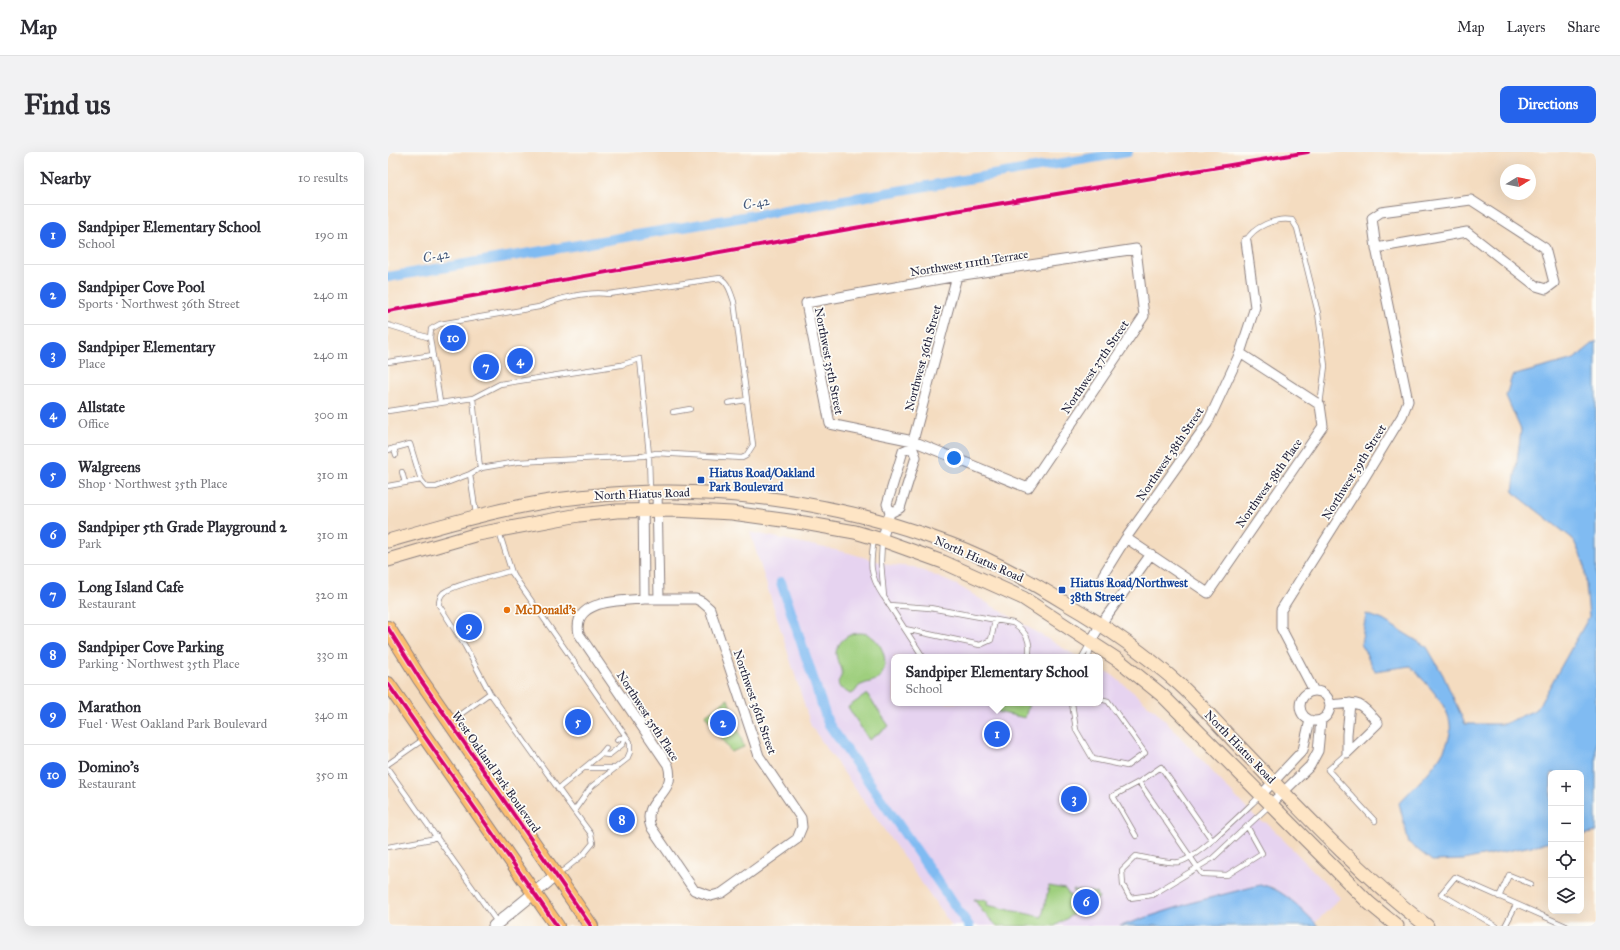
<!DOCTYPE html>
<html lang="en">
<head>
<meta charset="utf-8">
<style>
  body { margin:0; font-family:"IM FELL Great Primer",serif; background:#f2f2f3; color:#2b2b33 }
  .controls { position:absolute; right:12px; bottom:12px; display:grid; overflow:hidden; border-radius:8px; box-shadow:0 4px 16px #0002 }
  .controls button { width:36px; height:36px; display:grid; place-items:center; padding:0; border:0; border-bottom:1px solid #e1e1e2; background:#fff; color:#2b2b33; font:20px sans-serif }
  .compass { position:absolute; left:1112px; top:12px; width:36px; height:36px; border-radius:50%; background:#fff; box-shadow:0 4px 16px #0002; rotate:80deg }
  .you { position:absolute; left:566px; top:306px; width:14px; height:14px; margin:-10px; border:3px solid #fff; border-radius:50%; background:#1a73e8; box-shadow:0 0 0 6px #1a73e833 }
  .badge { display:grid; place-items:center; width:26px; height:26px; border-radius:50%; background:#2563eb; color:#fff; font-size:13px; font-weight:700 }
  .pin { position:absolute; translate:-50% -50%; border:2px solid #fff; box-shadow:0 1px 4px #0006 }
  .popup { position:absolute; left:503px; top:502px; width:212px; height:52px; box-sizing:border-box; display:grid; place-content:center; border-radius:8px; background:#fff; filter:drop-shadow(0 1px 3px #0005); font-size:13px; white-space:nowrap; color:#7c7c81 }
  .popup b { font-size:15px; color:#2b2b33 }
  .popup::after { content:''; position:absolute; left:50%; top:100%; margin-left:-8px; border:8px solid transparent; border-top-color:#fff }
  .list { margin:0; padding:0; list-style:none }
  h2 { display:flex; justify-content:space-between; align-items:center; height:52px; margin:0; padding:0 16px; font-size:17px }
  h2 small { font-size:13px; font-weight:400; color:#7c7c81 }
  .list li { display:grid; grid-template-columns:26px 1fr auto; gap:12px; align-items:center; box-sizing:border-box; height:60px; padding:0 16px; border-top:1px solid #e1e1e2 }
  .list b { display:block; font-size:15px; white-space:nowrap }
  .list p { margin:0; font-size:13px; white-space:nowrap; color:#7c7c81 }
  .list em { font-size:13px; font-style:normal; color:#7c7c81 }
  .icon { flex:none; width:22px; height:22px; fill:none; stroke:currentColor; stroke-width:2; stroke-linecap:round; stroke-linejoin:round }
  .map { position:relative; flex:none; width:1208px; height:774px; overflow:hidden; border-radius:8px }
  header { display:flex; align-items:center; gap:24px; box-sizing:border-box; height:56px; padding:0 20px; background:#fff; border-bottom:1px solid #e1e1e2 }
  header strong { font-size:19px }
  nav { display:flex; gap:22px; margin-inline-start:auto; font-size:14px }
  .intro { display:flex; align-items:center; justify-content:space-between; box-sizing:border-box; height:96px; padding:0 24px }
  h1 { margin:0; font-size:28px }
  .button { padding:10px 18px; border-radius:8px; background:#2563eb; color:#fff; font-size:14px; font-weight:700 }
  main { display:flex; gap:24px; padding:0 24px }
  aside { flex:1; background:#fff; border-radius:8px; box-shadow:0 4px 16px #0002 }
  .map>svg:first-child { display:block }
  .built { fill:#e6d3f0 }
  .green { fill:#9fcf7e; stroke:#60785c }
  .water { fill:#80bbf2; stroke:#516e96 }
  .lines { fill:none; stroke-linecap:round; stroke-linejoin:round }
  .canal { stroke:#80bbf2; stroke-width:10 }
  .service-casing { stroke:#8b7f7e; stroke-width:6 }
  .minor-casing { stroke:#8b7f7e; stroke-width:11 }
  .tertiary-casing { stroke:#8b7f7e; stroke-width:13 }
  .secondary-casing { stroke:#8b7f7e; stroke-width:15 }
  .primary-casing { stroke:#8b7f7e; stroke-width:16 }
  .service { stroke:#fff; stroke-width:4.5 }
  .minor { stroke:#fff; stroke-width:9 }
  .tertiary { stroke:#fff; stroke-width:11 }
  .secondary { stroke:#fee5c5; stroke-width:13 }
  .primary { stroke:#fcbd6f; stroke-width:14 }
  .cycleway-casing { stroke:#fdfcf7; stroke-width:6 }
  .cycleway { stroke:#d6006c; stroke-width:4 }
  .transit-dot { fill:#1a4fb4; stroke:#fdfcf7; stroke-width:1.5 }
  .food-dot { fill:#e8710a; stroke:#fdfcf7; stroke-width:1.5 }
  .labels { text-anchor:middle; stroke-width:3.5; stroke-linejoin:round; paint-order:stroke }
  .street-label { font-size:12px; fill:#22223b; stroke:#fdfcf7 }
  .transit-label { font-size:12px; font-weight:bold; fill:#164399; stroke:#fdfcf7; text-anchor:start }
  .food-label { font-size:12px; font-weight:bold; fill:#c56008; stroke:#fdfcf7; text-anchor:start }
  .water-label { font-size:13px; font-style:italic; fill:#43587b; stroke:#fdfcf7 }
</style>
</head>
<body>
<header>
<strong>Map</strong>
<nav><a>Map</a><a>Layers</a><a>Share</a></nav>
</header>
<div class="intro"><h1>Find us</h1><a class="button">Directions</a></div>
<main>
<aside>
<h2>Nearby<small>10 results</small></h2>
<ul class="list">
<li><span class="badge">1</span><div><b>Sandpiper Elementary School</b><p>School</p></div><em>190 m</em></li>
<li><span class="badge">2</span><div><b>Sandpiper Cove Pool</b><p>Sports · Northwest 36th Street</p></div><em>240 m</em></li>
<li><span class="badge">3</span><div><b>Sandpiper Elementary</b><p>Place</p></div><em>240 m</em></li>
<li><span class="badge">4</span><div><b>Allstate</b><p>Office</p></div><em>300 m</em></li>
<li><span class="badge">5</span><div><b>Walgreens</b><p>Shop · Northwest 35th Place</p></div><em>310 m</em></li>
<li><span class="badge">6</span><div><b>Sandpiper 5th Grade Playground 2</b><p>Park</p></div><em>310 m</em></li>
<li><span class="badge">7</span><div><b>Long Island Cafe</b><p>Restaurant</p></div><em>320 m</em></li>
<li><span class="badge">8</span><div><b>Sandpiper Cove Parking</b><p>Parking · Northwest 35th Place</p></div><em>330 m</em></li>
<li><span class="badge">9</span><div><b>Marathon</b><p>Fuel · West Oakland Park Boulevard</p></div><em>340 m</em></li>
<li><span class="badge">10</span><div><b>Domino's</b><p>Restaurant</p></div><em>350 m</em></li>
</ul>
</aside>
<div class="map">
<svg width="1208" height="774" viewBox="0 0 1208 774">
  <rect width="100%" height="100%" fill="#fdfcf7"/>
  <filter id="ink" filterUnits="userSpaceOnUse"><feTurbulence type="fractalNoise" baseFrequency=".025" numOctaves="2"/><feDisplacementMap in="SourceGraphic" scale="8" xChannelSelector="R" yChannelSelector="G"/><feConvolveMatrix kernelMatrix="1 2 1 2 8 2 1 2 1" color-interpolation-filters="sRGB"/></filter>
  <filter id="wash" filterUnits="userSpaceOnUse"><feTurbulence type="fractalNoise" baseFrequency=".012" numOctaves="4" result="noise"/><feDisplacementMap in="SourceGraphic" scale="16" xChannelSelector="R" yChannelSelector="G"/><feGaussianBlur stdDeviation="0.9" result="paint"/><feColorMatrix in="noise" values="0 0 0 0 0 0 0 0 0 0 0 0 0 0 0 0 0 1.4 0 .05"/><feComposite in="paint" operator="in"/></filter>
  <g filter="url(#wash)">
    <rect width="100%" height="100%" fill="#f4dcc0"/>
    <path class="built" d="M362,380L461,401L502,413L526,415L569,433L690,505H506V551H712V518L723,522L770,561L856,654L872,669L879,671L952,746L927,771L895,742L884,735L872,733L806,750L732,774H564L423,574Z"/>
    <path class="green" d="M469,481C474,481 480,481 484,485C496,493 502,514 491,526C486,530 479,530 473,533C468,535 469,541 462,542L451,535L450,530C460,514 448,515 448,500C451,489 458,483 469,481Z
      M479,542L501,574L481,588L460,555Z
      M340,547L356,595L343,600L317,563Z
      M612,551H641L637,566L610,560Z
      M661,734L677,737L692,758L667,774H609L595,760L586,747L600,749L599,753L654,765Z
      M685,738L709,741L711,746L696,755Z"/>
    <path class="water" d="M1208,189V680L1193,683V621H1163V690L1075,708L1044,709L1021,691L1011,651C1032,628 1076,593 1058,559C1050,542 1034,527 1022,514L987,519L973,492L978,462L995,468L1039,495L1055,523L1077,572H1116L1149,557L1201,465L1196,411L1185,387L1125,340L1133,278L1118,244L1124,224L1186,207Z
      M872,733C892,734 916,759 930,774H732L806,750Z"/>
    <g class="lines">
      <path class="canal" d="M0,125L740,0
        M393,430L440,571L581,774"/>
    </g>
  </g>
  <g filter="url(#ink)">
    <g class="lines">
      <g class="service-casing">
        <path id="service" d="M858,89C865,75 888,65 904,68L909,76L930,161L937,214L932,253
          M0,173L42,186
          M0,210L45,203
          M85,246L92,317
          M52,250L42,186L43,177L52,172L151,155C170,146 200,139 221,142L332,126C340,130 343,141 346,150L365,293L358,304L354,306L268,301L255,304L129,310L93,316L82,322L88,362
          M340,251L358,248
          M0,259L85,246L112,232L233,213L252,207L261,303L262,339
          M285,260L302,257
          M6,296L8,303
          M0,298L22,292L33,328L39,335H48L82,322
          M14,320L17,331
          M0,334L33,328
          M111,380L124,421L242,590V600L239,607L203,635L186,659L203,682L205,691L196,702L170,723
          M486,387C482,412 481,422 495,444
          M494,390L493,410L496,445L535,505
          M122,419C106,424 67,432 55,441C52,444 51,449 51,453L77,494L102,541L186,659
          M501,453L542,456L625,471C638,479 644,490 640,505
          M517,477L592,493L603,488L607,468
          M694,505L702,491
          M701,505L703,493
          M684,551L688,578L705,607L739,614L757,601L720,549L712,547
          M63,569L102,541
          M229,588L232,586L238,585
          M959,601L940,618L987,669
          M213,602L221,603L235,592L236,587
          M0,612L36,587
          M196,616H226
          M0,617L109,770
          M170,637L213,602L218,596
          M872,644C856,659 810,706 791,710C784,712 757,706 748,704L734,718L735,733L742,746L764,743L825,706L882,653
          M748,684L725,644L751,630
          M824,688L773,615L751,630L814,722L839,723L874,701L859,674
          M0,695L43,687L49,684
          M1111,745L1121,723L1143,732
          M1108,774L1053,742L1067,725L1178,774
          M1117,774L1128,753"/>
      </g>
      <g class="minor-casing">
        <path id="minor" d="M748,97L756,164L640,336L525,289L442,272L418,151L569,124Z
          M255,339L256,447
          M269,339L271,447
          M502,361L512,356L528,305L524,295L525,289L569,124
          M738,386L820,441L935,274L932,253L852,201
          M494,388L502,361L499,352L515,299L524,295
          M715,423L738,386L819,272L852,201L867,155L858,89
          M256,447H308L314,450L322,457L371,604L413,666L414,675L409,687L334,741L323,744L306,738L263,675C252,647 290,644 280,613L191,482C183,447 233,449 256,447Z
          M703,489L713,472L763,402
          M926,539L893,476V458L975,328L1014,264L1020,249L988,96L984,66L993,60L1083,48L1157,96L1166,131L1158,137L1148,134L1079,80L988,96
          M912 554a15 15 0 1 1 30 0a15 15 0 1 1-30 0Z
          M942,553C972,550 970,548 990,571L959,601V582L962,551
          M873,643L915,598L922,568
          M883,652L922,614L930,599L933,568"/>
      </g>
      <g class="tertiary-casing">
        <path id="tertiary" d="M106,774L167,724"/>
      </g>
      <g class="secondary-casing">
        <path id="secondary" d="M0,389C63,371 126,352 192,345C317,331 444,347 562,392C603,407 642,429 679,452C719,475 756,501 791,532C810,549 827,569 845,588C907,652 968,719 1039,774
          M0,408L90,382L191,363L229,359L286,358L344,361L416,371L467,380L494,388L555,410L635,446L733,510L775,544L981,751L1009,774"/>
      </g>
      <g class="primary-casing">
        <path id="primary" d="M0,476L32,527L203,774
          M0,532L169,774"/>
      </g>
      <use href="#service" class="service"/>
      <use href="#minor" class="minor"/>
      <use href="#tertiary" class="tertiary"/>
      <use href="#secondary" class="secondary"/>
      <use href="#primary" class="primary"/>
      <g class="cycleway-casing">
        <path id="cycleway" d="M0,159L495,71L920,0
          M0,476L32,527L203,774
          M0,532L169,774"/>
      </g>
      <use href="#cycleway" class="cycleway"/>
    </g>
  </g>
  <g class="transit-dot">
    <rect x="309" y="324" width="8" height="8" rx="2"/>
    <rect x="670" y="434" width="8" height="8" rx="2"/>
  </g>
  <circle class="food-dot" cx="119" cy="458" r="4"/>
  <g class="labels">
    <g class="street-label">
      <text transform="translate(581 111) rotate(-9)" y="4">Northwest 111th Terrace</text>
      <text transform="translate(535 206) rotate(-75)" y="4">Northwest 36th Street</text>
      <text transform="translate(441 209) rotate(79)" y="4">Northwest 35th Street</text>
      <text transform="translate(707 215) rotate(-56)" y="4">Northwest 37th Street</text>
      <text transform="translate(782 302) rotate(-56)" y="4">Northwest 38th Street</text>
      <text transform="translate(966 320) rotate(-58)" y="4">Northwest 39th Street</text>
      <text transform="translate(881 331) rotate(-55)" y="4">Northwest 38th Place</text>
      <text transform="translate(254 342) rotate(-2)" y="4">North Hiatus Road</text>
      <text transform="translate(591 407) rotate(24)" y="4">North Hiatus Road</text>
      <text transform="translate(367 550) rotate(71)" y="4">Northwest 36th Street</text>
      <text transform="translate(260 564) rotate(57)" y="4">Northwest 35th Place</text>
      <text transform="translate(852 595) rotate(46)" y="4">North Hiatus Road</text>
      <text transform="translate(108 620) rotate(55)" y="4">West Oakland Park Boulevard</text>
    </g>
    <g class="transit-label">
      <text x="321" y="325">Hiatus Road/Oakland<tspan x="321" dy="14">Park Boulevard</tspan></text>
      <text x="682" y="435">Hiatus Road/Northwest<tspan x="682" dy="14">38th Street</tspan></text>
    </g>
    <g class="food-label">
      <text x="127" y="462">McDonald's</text>
    </g>
    <g class="water-label">
      <text transform="translate(368 50) rotate(-10)" y="5">C-42</text>
      <text transform="translate(48 103) rotate(-10)" y="5">C-42</text>
    </g>
  </g>
</svg>
<div class="controls">
<button>+</button>
<button>−</button>
<button><svg class="icon" aria-label="locate" viewBox="0 0 24 24"><circle cx="12" cy="12" r="6"/><path d="M12 2v4M12 18v4M2 12h4M18 12h4"/></svg></button>
<button><svg class="icon" aria-label="layers" viewBox="0 0 24 24"><path d="M12 4l9 5-9 5-9-5zM3 14l9 5 9-5"/></svg></button>
</div>
<svg class="compass" viewBox="-18 -18 36 36"><path d="M0-13l5 13h-10z" fill="#e53935"/><path d="M0 13l5-13h-10z" fill="#7c7c81"/></svg>
<div class="you"></div>
<div class="pin badge" style="left:609px;top:582px">1</div>
<div class="popup"><b>Sandpiper Elementary School</b>School</div>
<div class="pin badge" style="left:335px;top:571px">2</div>
<div class="pin badge" style="left:686px;top:647px">3</div>
<div class="pin badge" style="left:132px;top:209px">4</div>
<div class="pin badge" style="left:190px;top:570px">5</div>
<div class="pin badge" style="left:698px;top:750px">6</div>
<div class="pin badge" style="left:98px;top:215px">7</div>
<div class="pin badge" style="left:234px;top:668px">8</div>
<div class="pin badge" style="left:81px;top:475px">9</div>
<div class="pin badge" style="left:65px;top:186px">10</div>
</div>
</main>
</body>
</html>
